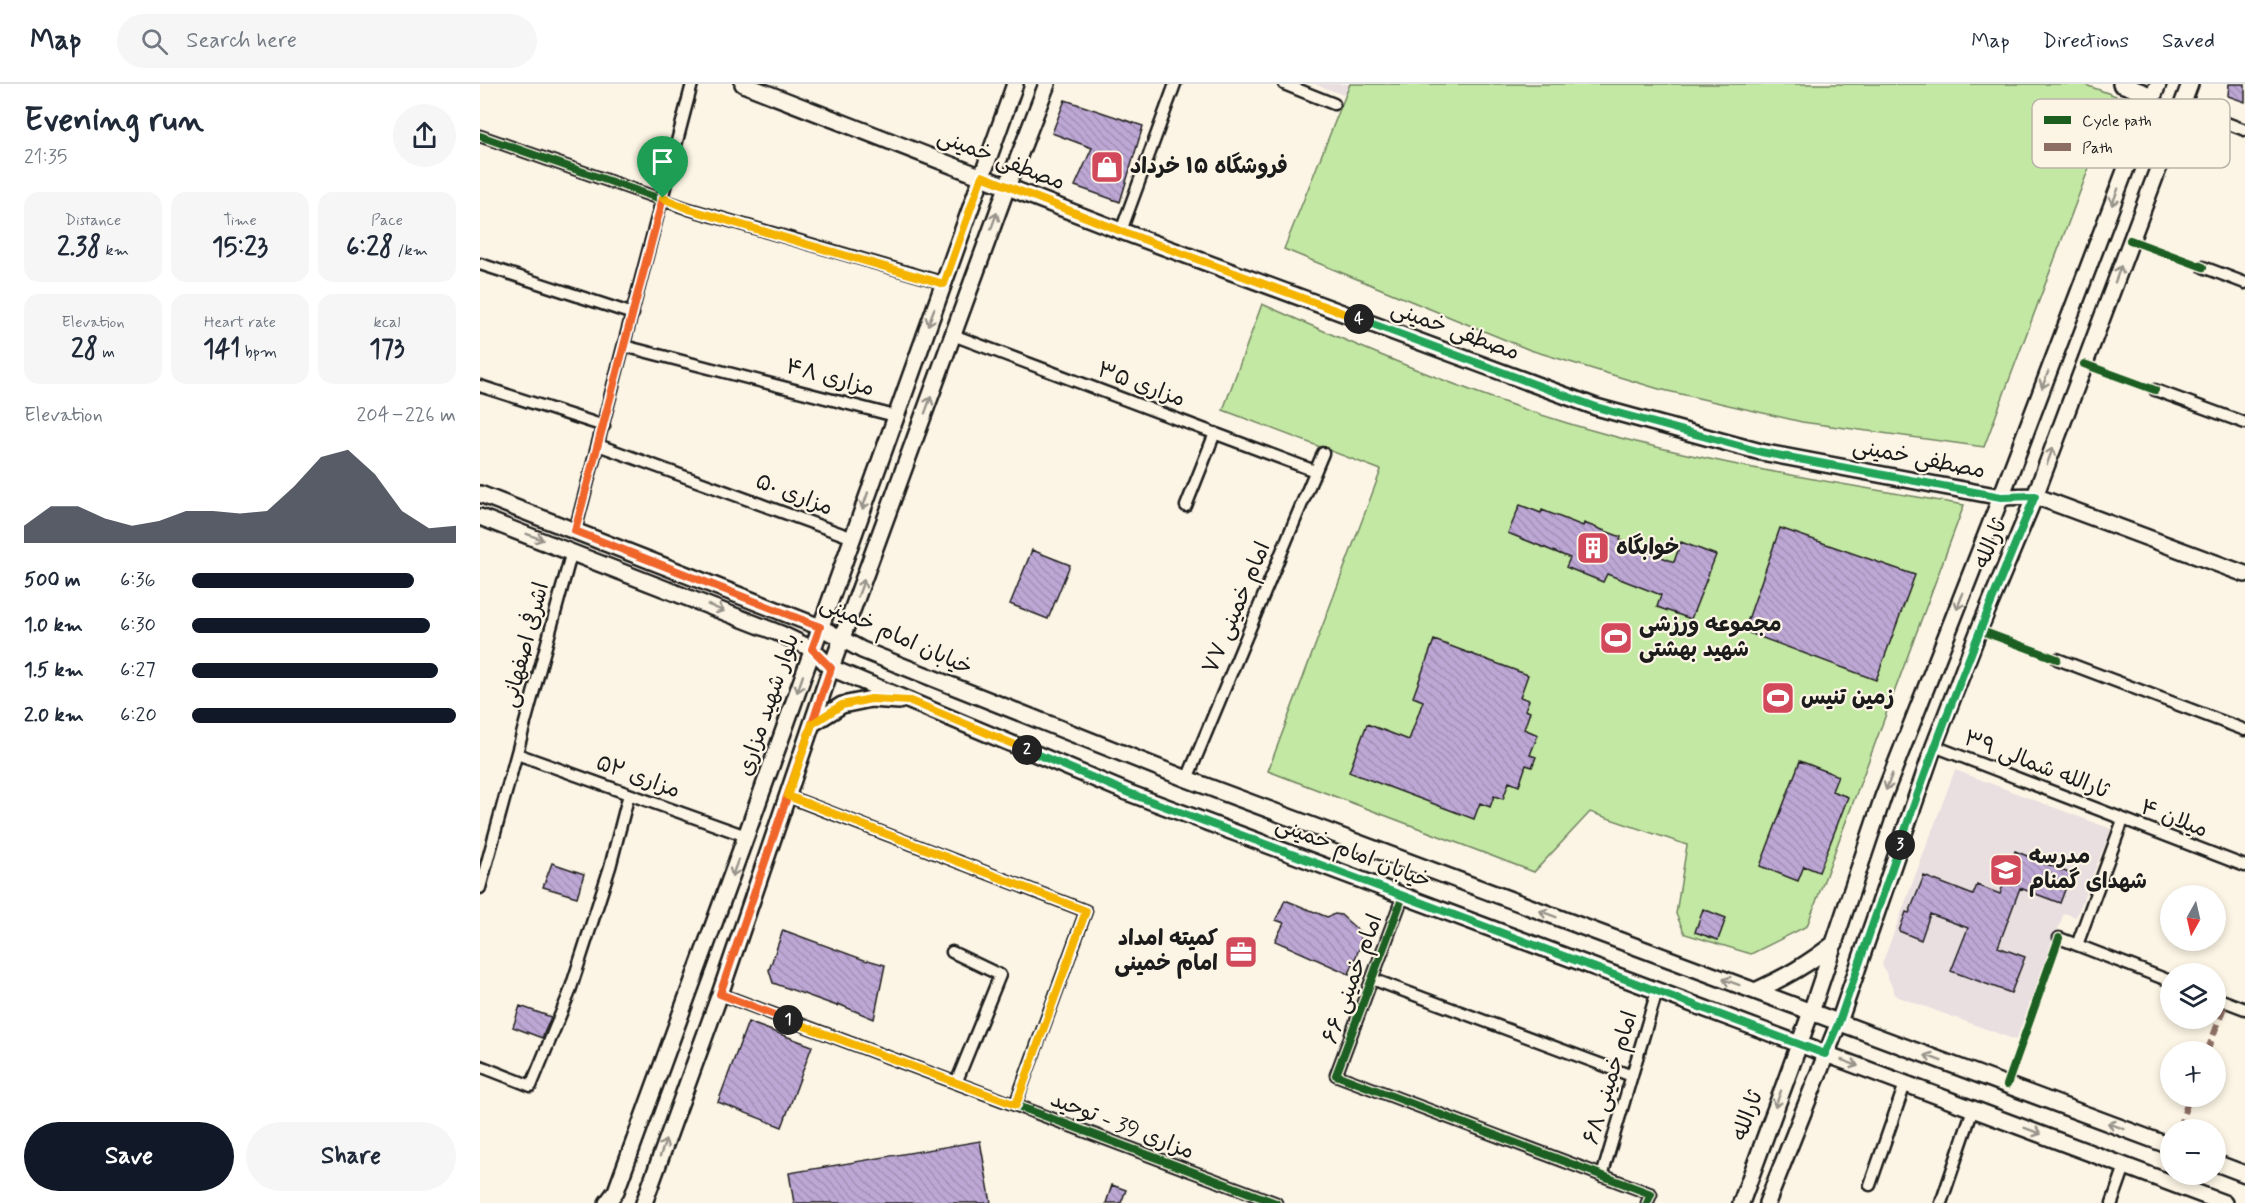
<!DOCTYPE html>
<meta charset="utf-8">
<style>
body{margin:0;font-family:Mynerve,"Playpen Sans Arabic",sans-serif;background:#f6f6f7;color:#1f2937;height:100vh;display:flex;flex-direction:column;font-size:22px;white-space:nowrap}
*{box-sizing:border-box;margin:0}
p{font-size:20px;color:#747a83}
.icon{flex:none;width:33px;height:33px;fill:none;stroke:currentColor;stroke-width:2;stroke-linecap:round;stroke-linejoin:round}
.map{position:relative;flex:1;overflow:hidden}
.details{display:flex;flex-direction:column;background:#fff;width:480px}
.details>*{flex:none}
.needle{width:39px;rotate:188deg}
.controls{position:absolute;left:1680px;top:801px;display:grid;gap:12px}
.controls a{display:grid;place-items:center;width:66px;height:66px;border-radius:50%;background:#fff;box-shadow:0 3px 9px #0003;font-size:30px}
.pin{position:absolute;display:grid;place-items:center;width:51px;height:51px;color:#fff;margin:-62px -26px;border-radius:50% 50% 50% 0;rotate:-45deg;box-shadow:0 0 6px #0007}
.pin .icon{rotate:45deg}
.km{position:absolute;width:30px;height:30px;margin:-15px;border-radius:50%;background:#222;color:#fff;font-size:16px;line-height:30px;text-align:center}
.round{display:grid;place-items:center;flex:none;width:63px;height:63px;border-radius:32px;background:#f6f6f7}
.overview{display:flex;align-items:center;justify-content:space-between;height:102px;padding:0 24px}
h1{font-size:33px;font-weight:800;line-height:45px}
.stats{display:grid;grid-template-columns:repeat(3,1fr);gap:9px;height:102px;padding:6px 24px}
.stats div{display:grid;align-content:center;border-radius:15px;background:#f6f6f7;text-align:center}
.stats b{font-size:26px;font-weight:800}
.stats small{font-size:16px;font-weight:400}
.stats p{font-size:16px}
.chart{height:168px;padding:12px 24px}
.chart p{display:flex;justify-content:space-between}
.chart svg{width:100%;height:108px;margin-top:6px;fill:#111827;opacity:.7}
.action{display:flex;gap:12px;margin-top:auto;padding:12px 24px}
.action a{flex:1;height:69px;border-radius:36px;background:#111827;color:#fff;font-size:24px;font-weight:800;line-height:69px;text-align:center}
.action a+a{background:#f6f6f7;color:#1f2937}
ul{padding:0 24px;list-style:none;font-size:20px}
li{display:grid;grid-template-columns:96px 72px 1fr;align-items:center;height:45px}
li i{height:15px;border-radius:8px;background:#111827}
header{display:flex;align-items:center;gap:36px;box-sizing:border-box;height:84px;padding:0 30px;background:#fff;border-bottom:2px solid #e0e1e3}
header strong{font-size:28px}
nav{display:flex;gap:33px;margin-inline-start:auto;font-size:21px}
.search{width:420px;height:54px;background:#f6f6f7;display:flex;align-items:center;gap:15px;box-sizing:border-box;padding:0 21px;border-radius:33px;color:#747a83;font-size:22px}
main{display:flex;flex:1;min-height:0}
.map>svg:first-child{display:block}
</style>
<header>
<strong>Map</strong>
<div class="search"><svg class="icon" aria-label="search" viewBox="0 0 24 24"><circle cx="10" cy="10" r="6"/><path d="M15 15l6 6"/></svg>Search here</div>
<nav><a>Map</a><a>Directions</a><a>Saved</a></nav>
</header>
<main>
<section class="details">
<div class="overview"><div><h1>Evening run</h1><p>21:35</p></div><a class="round"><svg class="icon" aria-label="share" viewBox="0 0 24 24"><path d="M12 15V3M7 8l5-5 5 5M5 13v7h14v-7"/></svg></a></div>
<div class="stats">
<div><p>Distance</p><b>2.38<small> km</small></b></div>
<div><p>Time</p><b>15:23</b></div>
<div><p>Pace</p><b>6:28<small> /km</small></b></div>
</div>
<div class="stats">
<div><p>Elevation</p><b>28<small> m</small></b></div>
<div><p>Heart rate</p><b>141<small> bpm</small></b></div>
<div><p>kcal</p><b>173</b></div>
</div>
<div class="chart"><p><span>Elevation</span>204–226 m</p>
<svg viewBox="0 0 160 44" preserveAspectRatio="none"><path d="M0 44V37L10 29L20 29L30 34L40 37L50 35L60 31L70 31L80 32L90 31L100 21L110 9L120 6L130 16L140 31L150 38L160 37V44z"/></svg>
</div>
<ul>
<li><b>500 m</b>6:36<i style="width:84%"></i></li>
<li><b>1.0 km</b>6:30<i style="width:90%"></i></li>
<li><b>1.5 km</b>6:27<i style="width:93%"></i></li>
<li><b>2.0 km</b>6:20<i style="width:100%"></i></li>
</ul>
<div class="action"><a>Save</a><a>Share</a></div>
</section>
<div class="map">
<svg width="1765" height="1119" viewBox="0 0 1765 1119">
<defs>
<pattern id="building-back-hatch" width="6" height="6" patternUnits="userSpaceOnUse" patternTransform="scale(1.5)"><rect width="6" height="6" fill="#bda7d5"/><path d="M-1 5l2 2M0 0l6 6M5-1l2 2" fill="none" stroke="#a28fb6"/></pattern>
</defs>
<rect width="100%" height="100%" fill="#fcf5e5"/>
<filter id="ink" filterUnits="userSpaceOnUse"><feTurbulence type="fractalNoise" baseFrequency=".0167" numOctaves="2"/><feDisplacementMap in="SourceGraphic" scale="12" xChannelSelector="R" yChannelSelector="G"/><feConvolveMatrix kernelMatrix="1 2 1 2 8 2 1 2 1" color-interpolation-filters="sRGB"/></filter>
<g filter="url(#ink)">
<path fill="#e9dee0" d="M835,0H870L866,12Z
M1475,686L1631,745L1596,833L1584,829L1536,956L1416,912L1402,880Z"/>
<path fill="#c3e8a3" stroke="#708260" stroke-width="1.5" d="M870,0H1603L1636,12L1504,363L1322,338L1179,305L1050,266L804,165Z
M782,220C881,264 983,307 1087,339C1216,378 1351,398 1484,421L1327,842L1271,870L1205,850L1196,830L1207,761L1110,728L1054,788L788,687L901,386L743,326Z"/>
<path fill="url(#building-back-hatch)" stroke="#1c1c1c" stroke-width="1.5" d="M1749,0H1765V18L1748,12Z
M585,16L663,42L640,118L595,102L612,64L572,49Z
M1040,421L1061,429L1062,426L1103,442L1104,439L1141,453L1140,456L1194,478L1201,458L1236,471L1211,535L1177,523L1181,511L1127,490L1123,498L1086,483L1090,474L1028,449Z
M1300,444L1435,491L1396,596L1264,547Z
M552,466L590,481L568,535L530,520Z
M954,556L1048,591L1040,613L1049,616L1045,626L1050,628L1044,645L1058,651L1050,671L1056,673L1052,683L1046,681L1039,702L1029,698L1023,715L1014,712L1010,723L1000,719L994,735L869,688L887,640L929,656L943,617L933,613Z
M1320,677L1358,692L1352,707L1368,713L1339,788L1324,782L1318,797L1280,782Z
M1535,767L1591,790L1580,819L1540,804L1518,863L1545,873L1531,909L1471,887L1488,844L1450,830L1441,856L1419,847L1426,828L1429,829L1444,792L1493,811L1497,801L1520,810Z
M72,779L104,790L97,813L63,803Z
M805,816L847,833L855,830L861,831L880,848L881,860L869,890L795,857L804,839L796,836Z
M1223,825L1246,834L1238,856L1215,848Z
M303,846L387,877L388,876L405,881L394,935L358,920L357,922L293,899L289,886Z
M40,922L71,933L62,954L33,943Z
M268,938L332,962L302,1043L238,1018Z
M500,1057L511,1119H314L309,1089Z
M632,1101L646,1106L641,1119H626Z"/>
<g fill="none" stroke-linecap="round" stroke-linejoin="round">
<g stroke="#1c1c1c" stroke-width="15">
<path id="street" d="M804,0L854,20
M1701,22L1765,46
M0,52L209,125L464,199
M641,147L695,0
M0,180L153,230
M1723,183L1765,199
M473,251L835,387
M144,262L415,332
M0,302L124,342
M1675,306L1765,339
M118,361L373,454
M706,422L735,349
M95,447L212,0
M1577,575L1765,646
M1454,662L1765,782
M37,670L266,752
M707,695L843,369
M307,712L606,827L535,1021
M0,804L92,467
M923,812L856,991L1171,1110L1167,1119
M1579,854L1690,897
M1597,861L1643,736
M472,868L520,891L476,999
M892,895L1152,992
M240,910L796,1119
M1736,914L1765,925
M0,982L51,1002L89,910L130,783L149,710
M1122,1092L1177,907
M1390,1101L1425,1000
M1461,1119L1493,1025
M1632,1119L1645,1082"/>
</g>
<g stroke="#1c1c1c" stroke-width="20">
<path id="secondary" d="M263,0L641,147L1116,323L1281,368L1521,413L1555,412L1765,490
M1641,0L1673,12
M0,410L340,543L382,566L707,695L1690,1062
M0,433L301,550L332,565L351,584L649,709L1744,1119
M332,640L362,621L391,615L419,617
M1275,907C1306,893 1328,880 1355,859
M1736,1079L1765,1090
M127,1119L136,1107L266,752L535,0
M164,1119L240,910L351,584L527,103L567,0
M1261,1119L1331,928L1403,713L1521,413L1678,0
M1287,1119L1359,938L1454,662L1499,546L1555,412L1710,0"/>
</g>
<use href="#street" stroke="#fcf5e5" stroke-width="10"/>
<use href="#secondary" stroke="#fcf5e5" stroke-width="15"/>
<path stroke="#8d6e63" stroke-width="6" stroke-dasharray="12 6" stroke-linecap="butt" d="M1727,968L1746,918
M1698,1046L1710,1012"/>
<g stroke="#fcf5e5" stroke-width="11">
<path id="cycleway" d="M0,52L209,125L464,199
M1650,156L1723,183
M1604,280L1675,306
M1499,546L1577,575
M307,712L606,827L535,1021
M923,812L856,991L1171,1110L1167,1119
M240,910L796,1119
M1527,1001L1579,854"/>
</g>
<use href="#cycleway" stroke="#1b5e20" stroke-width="8"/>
</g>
<defs><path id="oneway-shaft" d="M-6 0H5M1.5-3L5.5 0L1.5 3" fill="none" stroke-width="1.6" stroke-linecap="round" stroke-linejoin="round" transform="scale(1.5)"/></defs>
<g stroke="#97938b">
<use href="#oneway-shaft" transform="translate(1635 113) rotate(111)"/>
<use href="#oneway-shaft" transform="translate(514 137) rotate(-70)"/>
<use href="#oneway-shaft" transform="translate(1638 190) rotate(-70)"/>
<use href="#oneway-shaft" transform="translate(451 233) rotate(111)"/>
<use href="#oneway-shaft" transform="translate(1565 296) rotate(111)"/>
<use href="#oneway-shaft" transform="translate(448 321) rotate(-70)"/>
<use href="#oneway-shaft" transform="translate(1570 372) rotate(-70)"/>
<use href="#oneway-shaft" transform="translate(385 417) rotate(109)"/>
<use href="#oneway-shaft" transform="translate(55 453) rotate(21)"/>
<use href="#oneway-shaft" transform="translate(381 504) rotate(-70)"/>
<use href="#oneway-shaft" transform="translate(1480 517) rotate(111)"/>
<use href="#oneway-shaft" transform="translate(236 524) rotate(22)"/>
<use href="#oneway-shaft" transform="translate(320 600) rotate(109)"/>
<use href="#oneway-shaft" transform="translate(1409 698) rotate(111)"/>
<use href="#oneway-shaft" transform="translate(255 784) rotate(110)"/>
<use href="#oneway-shaft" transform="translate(1068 830) rotate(-159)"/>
<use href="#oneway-shaft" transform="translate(1251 898) rotate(-160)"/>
<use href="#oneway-shaft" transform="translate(1453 974) rotate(-160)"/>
<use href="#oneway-shaft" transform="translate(1370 979) rotate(20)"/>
<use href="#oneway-shaft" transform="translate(1298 1015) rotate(110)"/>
<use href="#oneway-shaft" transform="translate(1636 1042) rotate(-160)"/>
<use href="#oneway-shaft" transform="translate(1553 1047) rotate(21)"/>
<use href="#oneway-shaft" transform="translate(183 1064) rotate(-70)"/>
</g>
</g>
<g fill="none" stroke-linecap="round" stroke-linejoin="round" filter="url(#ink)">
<g stroke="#fff" stroke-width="12">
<path id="split-1" d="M183,114L95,447L340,543L332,565L351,584L240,910L308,936"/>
</g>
<g stroke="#fff" stroke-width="12">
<path id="split-2" d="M308,936L536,1021L606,827L308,712L332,640L362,621L391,615L431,617L547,666"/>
</g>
<g stroke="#fff" stroke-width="12">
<path id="split-3" d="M547,666L649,709L1345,970L1359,938L1420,761"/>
</g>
<g stroke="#fff" stroke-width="12">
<path id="split-4" d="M879,235L1116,323L1281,368L1521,413L1555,412C1507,527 1460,643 1420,761"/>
</g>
<g stroke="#fff" stroke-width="12">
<path id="split-5" d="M183,114L209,125L319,158L464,200L502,92L641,147L879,235"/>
</g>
<use href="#split-1" stroke="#f0652b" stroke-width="8"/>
<use href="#split-2" stroke="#f5b400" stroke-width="8"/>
<use href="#split-3" stroke="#22a559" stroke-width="8"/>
<use href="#split-4" stroke="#22a559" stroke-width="8"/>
<use href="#split-5" stroke="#f5b400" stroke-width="8"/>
</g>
<defs>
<g id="shop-square" transform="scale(1.725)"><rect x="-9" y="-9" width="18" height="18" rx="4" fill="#d1495b" stroke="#fcf5e5"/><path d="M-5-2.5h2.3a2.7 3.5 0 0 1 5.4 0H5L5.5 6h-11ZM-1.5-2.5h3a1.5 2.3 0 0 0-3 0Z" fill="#fff"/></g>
<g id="building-square" transform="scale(1.725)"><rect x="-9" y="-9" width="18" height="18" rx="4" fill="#d1495b" stroke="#fcf5e5"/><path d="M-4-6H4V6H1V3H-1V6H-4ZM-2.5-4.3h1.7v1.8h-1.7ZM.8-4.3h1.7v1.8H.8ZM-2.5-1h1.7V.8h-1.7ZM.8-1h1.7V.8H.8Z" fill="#fff"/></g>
<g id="stadium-square" transform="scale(1.725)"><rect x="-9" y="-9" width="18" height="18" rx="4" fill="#d1495b" stroke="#fcf5e5"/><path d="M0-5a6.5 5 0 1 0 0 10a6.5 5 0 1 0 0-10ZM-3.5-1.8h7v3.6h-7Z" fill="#fff"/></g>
<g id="school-square" transform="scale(1.725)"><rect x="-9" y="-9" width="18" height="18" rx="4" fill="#d1495b" stroke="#fcf5e5"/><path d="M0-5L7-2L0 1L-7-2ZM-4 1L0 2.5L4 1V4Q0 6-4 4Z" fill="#fff"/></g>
<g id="office-square" transform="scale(1.725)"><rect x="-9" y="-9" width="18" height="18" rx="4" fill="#d1495b" stroke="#fcf5e5"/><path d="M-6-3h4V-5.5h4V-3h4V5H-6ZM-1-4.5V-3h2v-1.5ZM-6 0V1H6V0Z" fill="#fff"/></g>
</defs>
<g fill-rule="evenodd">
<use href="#shop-square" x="627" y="83"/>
<use href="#building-square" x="1113" y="464"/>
<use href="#stadium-square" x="1136" y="554"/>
<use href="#stadium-square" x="1298" y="614"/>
<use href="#school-square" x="1526" y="786"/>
<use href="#office-square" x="761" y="868"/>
</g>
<g text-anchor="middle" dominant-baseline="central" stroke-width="4.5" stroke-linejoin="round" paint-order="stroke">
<g font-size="22" fill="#1c1c1c" stroke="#fcf5e5">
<text transform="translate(521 76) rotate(21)">مصطفی خمینی</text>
<text transform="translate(975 247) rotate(20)">مصطفی خمینی</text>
<text transform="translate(350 294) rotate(15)">مزاری ۴۸</text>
<text transform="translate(661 301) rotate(20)">مزاری ۳۵</text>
<text transform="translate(1439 375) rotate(11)">مصطفی خمینی</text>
<text transform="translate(314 411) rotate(21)">مزاری ۵۰</text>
<text transform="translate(1511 460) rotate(-67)">ثارالله</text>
<text transform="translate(757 524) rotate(-67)">امام خمینی ۷۷</text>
<text transform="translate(416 552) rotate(24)">خیابان امام خمینی</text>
<text transform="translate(46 561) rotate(-75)">اشرفی اصفهانی</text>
<text transform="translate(289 621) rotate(-71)">بلوار شهید مزاری</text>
<text transform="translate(1556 681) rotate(21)">ثارالله شمالی ۳۹</text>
<text transform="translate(158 693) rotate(20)">مزاری ۵۲</text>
<text transform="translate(1694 735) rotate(21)">میلان ۴</text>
<text transform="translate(873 769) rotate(21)">خیابان امام خمینی</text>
<text transform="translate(873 895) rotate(-70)">امام خمینی ۶۶</text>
<text transform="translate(1131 994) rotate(-73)">امام خمینی ۶۸</text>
<text transform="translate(1268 1032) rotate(-70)">ثارالله</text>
<text transform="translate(642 1042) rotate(21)">مزاری 39 - توحید</text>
</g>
<g font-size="22" font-weight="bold" fill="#1c1c1c" stroke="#fcf5e5" text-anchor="start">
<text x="650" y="83">فروشگاه ۱۵ خرداد</text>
<text x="1136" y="464">خوابگاه</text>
<text x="1159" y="541">مجموعه ورزشی<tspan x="1159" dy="25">شهید بهشتی</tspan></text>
<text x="1321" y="614">زمین تنیس</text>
<text x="1549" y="773">مدرسه<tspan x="1549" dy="25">شهدای گمنام</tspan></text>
<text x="738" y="855" text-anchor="end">کمیته امداد<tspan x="738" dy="25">امام خمینی</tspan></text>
</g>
</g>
<rect x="1552" y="15" width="198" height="69" rx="9" fill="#fcf5e5" stroke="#b9b4a9" stroke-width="1.5"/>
<rect x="1564" y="32" width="27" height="8" fill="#1b5e20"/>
<rect x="1564" y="59" width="27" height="8" fill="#8d6e63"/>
<g font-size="16" fill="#1c1c1c">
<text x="1602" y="42">Cycle path</text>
<text x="1602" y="69">Path</text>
</g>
</svg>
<div class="controls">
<a><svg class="needle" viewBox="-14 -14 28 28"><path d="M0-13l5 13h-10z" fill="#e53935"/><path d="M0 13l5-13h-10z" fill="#747a83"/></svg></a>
<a><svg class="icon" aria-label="layers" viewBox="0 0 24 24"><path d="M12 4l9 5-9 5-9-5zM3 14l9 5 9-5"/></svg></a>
<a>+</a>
<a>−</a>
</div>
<div class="pin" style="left:183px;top:114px;background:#1e9e55"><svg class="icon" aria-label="arrive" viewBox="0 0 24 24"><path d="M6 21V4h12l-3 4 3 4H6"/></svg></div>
<b class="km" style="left:308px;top:936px">1</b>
<b class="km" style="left:547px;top:666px">2</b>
<b class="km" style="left:1420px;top:761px">3</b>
<b class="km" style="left:879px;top:235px">4</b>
</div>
</main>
